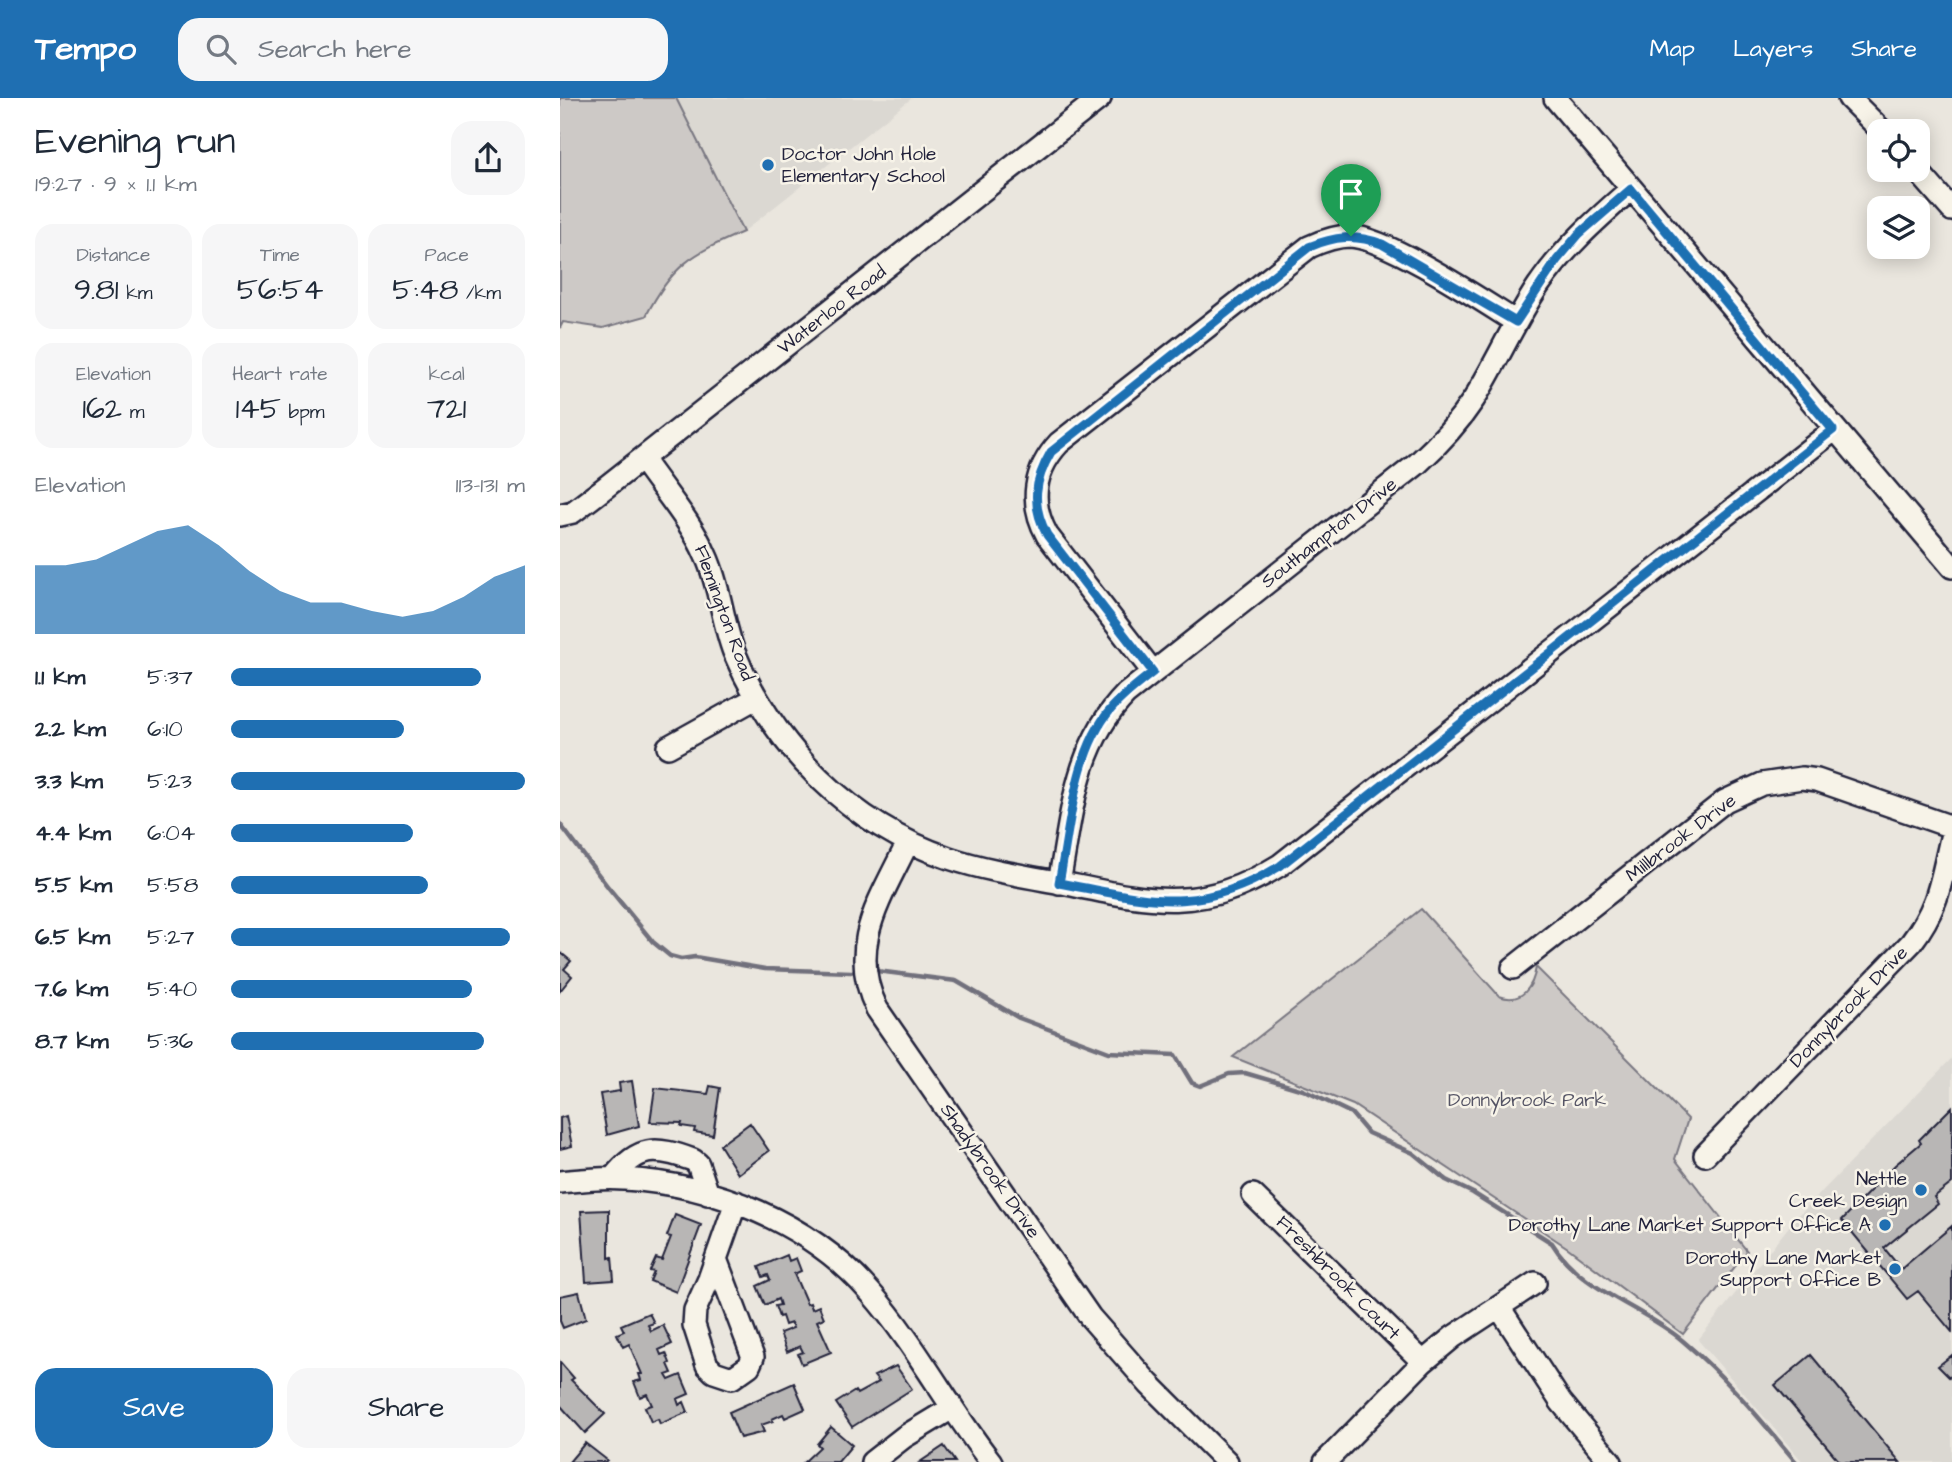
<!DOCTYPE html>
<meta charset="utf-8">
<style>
body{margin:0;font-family:"Architects Daughter",sans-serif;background:#f6f6f7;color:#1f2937;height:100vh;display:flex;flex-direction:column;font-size:26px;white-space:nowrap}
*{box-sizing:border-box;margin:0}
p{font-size:23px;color:#747a83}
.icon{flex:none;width:38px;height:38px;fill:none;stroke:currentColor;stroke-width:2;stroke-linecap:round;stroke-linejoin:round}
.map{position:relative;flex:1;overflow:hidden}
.panel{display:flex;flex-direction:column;background:#fff;width:560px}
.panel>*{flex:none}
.fabs{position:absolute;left:1307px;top:21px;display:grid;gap:14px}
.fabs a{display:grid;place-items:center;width:63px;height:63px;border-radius:14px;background:#fff;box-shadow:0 4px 18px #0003;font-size:35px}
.pin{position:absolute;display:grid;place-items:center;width:60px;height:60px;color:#fff;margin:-72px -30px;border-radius:50% 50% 50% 0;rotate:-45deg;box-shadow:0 0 7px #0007}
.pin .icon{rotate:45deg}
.round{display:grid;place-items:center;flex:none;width:74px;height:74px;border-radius:21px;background:#f6f6f7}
.overview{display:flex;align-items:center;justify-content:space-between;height:119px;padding:0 35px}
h1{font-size:38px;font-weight:600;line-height:52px}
.figures{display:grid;grid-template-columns:repeat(3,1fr);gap:10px;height:119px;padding:7px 35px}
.figures div{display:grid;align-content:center;border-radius:18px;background:#f6f6f7;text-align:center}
.figures b{font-size:30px;font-weight:600}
.figures small{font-size:19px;font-weight:400}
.figures p{font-size:19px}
.chart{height:196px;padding:14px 35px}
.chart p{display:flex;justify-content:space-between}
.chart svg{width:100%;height:126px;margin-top:7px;fill:#1f6fb2;opacity:.7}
.action{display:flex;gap:14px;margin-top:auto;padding:14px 35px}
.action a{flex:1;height:80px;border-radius:21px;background:#1f6fb2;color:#fff;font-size:28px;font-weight:600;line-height:80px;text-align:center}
.action a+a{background:#f6f6f7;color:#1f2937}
ul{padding:0 35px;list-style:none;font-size:23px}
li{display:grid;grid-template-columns:112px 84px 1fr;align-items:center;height:52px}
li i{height:18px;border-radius:9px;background:#1f6fb2}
header{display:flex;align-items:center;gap:42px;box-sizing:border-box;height:98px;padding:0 35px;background:#1f6fb2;color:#fff}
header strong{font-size:33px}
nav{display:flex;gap:38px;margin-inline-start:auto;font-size:24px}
.search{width:490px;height:63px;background:#f6f6f7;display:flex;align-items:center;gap:18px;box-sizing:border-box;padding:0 24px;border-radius:21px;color:#747a83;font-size:26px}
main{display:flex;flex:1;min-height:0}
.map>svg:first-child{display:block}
</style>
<header>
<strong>Tempo</strong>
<div class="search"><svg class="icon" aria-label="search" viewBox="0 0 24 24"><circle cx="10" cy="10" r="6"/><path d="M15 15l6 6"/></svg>Search here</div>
<nav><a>Map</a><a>Layers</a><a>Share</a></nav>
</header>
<main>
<section class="panel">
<div class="overview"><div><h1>Evening run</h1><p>19:27 · 9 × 1.1 km</p></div><a class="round"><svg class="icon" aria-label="share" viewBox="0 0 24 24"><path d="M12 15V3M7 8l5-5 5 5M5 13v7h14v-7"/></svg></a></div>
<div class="figures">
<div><p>Distance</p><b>9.81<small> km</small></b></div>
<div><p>Time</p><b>56:54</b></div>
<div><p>Pace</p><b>5:48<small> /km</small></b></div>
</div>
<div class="figures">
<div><p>Elevation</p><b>162<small> m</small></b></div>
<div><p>Heart rate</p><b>145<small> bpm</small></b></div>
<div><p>kcal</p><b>721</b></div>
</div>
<div class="chart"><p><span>Elevation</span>113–131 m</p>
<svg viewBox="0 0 160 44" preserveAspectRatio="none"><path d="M0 44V20L10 20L20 18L30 13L40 8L50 6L60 13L70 22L80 29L90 33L100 33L110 36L120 38L130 36L140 31L150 24L160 20V44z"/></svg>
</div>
<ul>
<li><b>1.1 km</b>5:37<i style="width:85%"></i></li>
<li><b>2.2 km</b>6:10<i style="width:59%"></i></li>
<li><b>3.3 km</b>5:23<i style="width:100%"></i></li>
<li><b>4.4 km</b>6:04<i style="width:62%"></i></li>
<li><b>5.5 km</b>5:58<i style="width:67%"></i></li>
<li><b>6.5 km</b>5:27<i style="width:95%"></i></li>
<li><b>7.6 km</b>5:40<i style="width:82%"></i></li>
<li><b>8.7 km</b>5:36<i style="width:86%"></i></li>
</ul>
<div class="action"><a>Save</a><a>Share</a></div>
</section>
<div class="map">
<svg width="1392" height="1364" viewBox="0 0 1392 1364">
<rect width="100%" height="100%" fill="#eae6de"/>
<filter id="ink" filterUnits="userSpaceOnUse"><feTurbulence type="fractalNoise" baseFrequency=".0143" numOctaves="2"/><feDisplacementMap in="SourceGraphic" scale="14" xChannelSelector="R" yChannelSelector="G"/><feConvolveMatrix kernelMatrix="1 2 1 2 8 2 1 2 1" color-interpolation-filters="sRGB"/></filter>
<g filter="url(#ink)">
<path fill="#dbd8d2" d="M116,0H352L183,134Z
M1392,960V1364H1243L1138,1242L1235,1121Z"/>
<path fill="#cdc9c6" stroke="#787680" stroke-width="2" d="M0,0H116L183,134C132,156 112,167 86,218L43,230L3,224L0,230Z
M861,811L939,898C961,906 973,890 976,869L1128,1021L1115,1061L1187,1153L1123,1236L1008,1150L793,1007L673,959Z"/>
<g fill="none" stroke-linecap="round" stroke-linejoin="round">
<path stroke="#716f7b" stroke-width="4.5" d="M0,726L48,789L93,844L110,858L121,861L135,859L205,871L291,874
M317,873L396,883L459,920L549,954L615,957L632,985L640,988L669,976L685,975L743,992L791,1015L808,1035L853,1055L886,1082L913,1095L992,1145C1021,1193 1082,1208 1123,1243C1166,1279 1201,1322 1236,1364"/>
</g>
<path fill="#b8b6b5" stroke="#22223b" stroke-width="2" d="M0,854L11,863L4,871L12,878L0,893Z
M72,983L79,1028L47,1037L40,996L60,993L59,985Z
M150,988L160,990L153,1037L134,1034L135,1030L121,1028L122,1025L90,1024L95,990L148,996Z
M1392,1009V1085L1374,1099L1378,1106L1324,1150L1341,1171L1392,1128V1234L1358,1193L1347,1201L1282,1122L1335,1067L1361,1045L1359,1042Z
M6,1018L12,1048L0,1051V1020Z
M190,1025L209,1053L178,1076L160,1047Z
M49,1112V1160L52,1159L54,1182L26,1184L21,1113Z
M115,1117L141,1127L116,1194L90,1183L94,1174L90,1173L96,1160L102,1162L111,1139L107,1138Z
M227,1157L229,1163L236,1160L241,1173L234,1176L247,1206L250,1205L252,1211L259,1208L264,1220L257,1223L271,1254L242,1266L238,1256L243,1254L240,1248L227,1254L220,1235L233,1230L231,1225L225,1227L222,1218L219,1219L215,1208L220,1207L218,1201L205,1207L197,1188L210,1182L208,1177L203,1179L199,1169Z
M19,1194L26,1221L3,1230L0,1223V1198Z
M89,1215L94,1225L88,1227L91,1233L103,1227L112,1246L99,1252L101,1257L106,1255L110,1265L108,1266L112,1275L106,1277L109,1282L121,1277L129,1296L117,1301L119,1307L124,1304L128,1314L100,1326L98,1321L91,1324L85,1309L92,1307L87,1296L80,1299L74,1284L81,1282L79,1276H82L69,1246L63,1249L57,1236L64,1233L61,1227Z
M1251,1257L1340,1364H1280L1215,1287Z
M1392,1257V1276L1389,1279L1378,1268Z
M0,1264L14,1280L11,1282L45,1316L25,1335L0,1307Z
M336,1268L352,1291L292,1329L276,1305L295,1293L297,1296L319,1284L314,1278Z
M234,1285L245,1311L225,1320L223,1316L212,1321L213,1323L201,1327L204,1334L180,1340L169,1314Z
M271,1329L292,1347L278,1364H244L260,1349L257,1346Z
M25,1345L47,1362L45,1364H9Z
M384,1348L395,1364H360Z"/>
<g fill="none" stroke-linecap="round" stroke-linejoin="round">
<g stroke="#22223b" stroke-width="26">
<path id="minor" d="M995,0L1392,469
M1289,0L1322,33
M1357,72L1392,112
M82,361C103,392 131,423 146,458C160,488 162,523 174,554C214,649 290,727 389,760C425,772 464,778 502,785C590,803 639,817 720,767L1274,332
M0,417L13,414L42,392L540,0
M593,574L487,437C469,404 474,372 499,345L749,149C762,143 775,138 790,138C828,140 921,202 956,224
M108,649L196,600
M348,744C321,801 286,848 317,911L530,1219L589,1286L667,1364
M499,785C512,716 515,648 566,596L857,366C879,346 898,325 914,301C937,264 954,224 978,188C1004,150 1037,121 1071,91
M953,870L1165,703L1202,686L1242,680L1257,682L1392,729
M1145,1057L1351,845C1380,807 1381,781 1392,736
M53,1080C78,1048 95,1048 133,1062L138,1066L148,1096
M0,1084C21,1082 43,1079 64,1081C154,1086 250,1125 310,1194C356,1246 388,1309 431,1364
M693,1097L863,1264
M156,1161L193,1259L189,1268L172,1280L154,1274L147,1267L134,1227L135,1212L149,1181L176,1104
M939,1209L1001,1304L1051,1364
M312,1364L344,1339L392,1310
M765,1364L863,1264L893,1239L975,1185"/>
</g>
<use href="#minor" stroke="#f7f3e8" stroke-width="21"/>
</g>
</g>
<g fill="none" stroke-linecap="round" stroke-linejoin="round" filter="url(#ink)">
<g stroke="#fff" stroke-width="14">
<path id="route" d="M1071,91L1273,332L720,768C636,819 590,802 499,785C510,730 514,652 552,610C564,596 579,585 593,574L487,437C471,407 474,383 491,354L749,149C775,138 795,136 822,146L956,224L997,162L1019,136Z"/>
</g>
<use href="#route" stroke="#1f6fb2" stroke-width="9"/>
</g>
<g fill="#1f6fb2" stroke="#f7f3e8" stroke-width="2.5">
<circle cx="208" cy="67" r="7"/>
<circle cx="1361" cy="1092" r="7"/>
<circle cx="1325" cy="1127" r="7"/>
<circle cx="1335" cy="1171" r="7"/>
</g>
<g text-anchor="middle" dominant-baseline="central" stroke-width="5" stroke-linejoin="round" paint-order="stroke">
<g font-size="19" fill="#22223b" stroke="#f7f3e8" text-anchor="end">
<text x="222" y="56" text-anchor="start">Doctor John Hole<tspan x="222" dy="22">Elementary School</tspan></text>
<text x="1347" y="1081">Nettle<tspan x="1347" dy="22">Creek Design</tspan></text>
<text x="1311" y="1127">Dorothy Lane Market Support Office A</text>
<text x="1321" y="1160">Dorothy Lane Market<tspan x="1321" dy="22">Support Office B</tspan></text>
</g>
<g font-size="19" fill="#22223b" stroke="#f7f3e8">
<text transform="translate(272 212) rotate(-38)">Waterloo Road</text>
<text transform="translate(769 435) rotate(-38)">Southampton Drive</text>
<text transform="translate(164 515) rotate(70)">Flemington Road</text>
<text transform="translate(1121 740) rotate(-37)">Millbrook Drive</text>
<text transform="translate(1289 909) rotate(-46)">Donnybrook Drive</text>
<text transform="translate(430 1073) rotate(55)">Shadybrook Drive</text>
<text transform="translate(778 1180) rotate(45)">Freshbrook Court</text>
</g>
<g font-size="19" fill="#555465" stroke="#f7f3e8">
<text x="967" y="1002">Donnybrook Park</text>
</g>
</g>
</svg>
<div class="fabs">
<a><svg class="icon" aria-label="locate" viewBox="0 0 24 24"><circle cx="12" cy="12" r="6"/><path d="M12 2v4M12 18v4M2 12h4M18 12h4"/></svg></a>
<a><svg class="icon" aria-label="layers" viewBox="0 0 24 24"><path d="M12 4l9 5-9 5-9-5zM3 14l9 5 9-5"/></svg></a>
</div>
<div class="pin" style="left:791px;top:138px;background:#1e9e55"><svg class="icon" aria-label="arrive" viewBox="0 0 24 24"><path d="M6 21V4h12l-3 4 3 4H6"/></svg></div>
</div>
</main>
